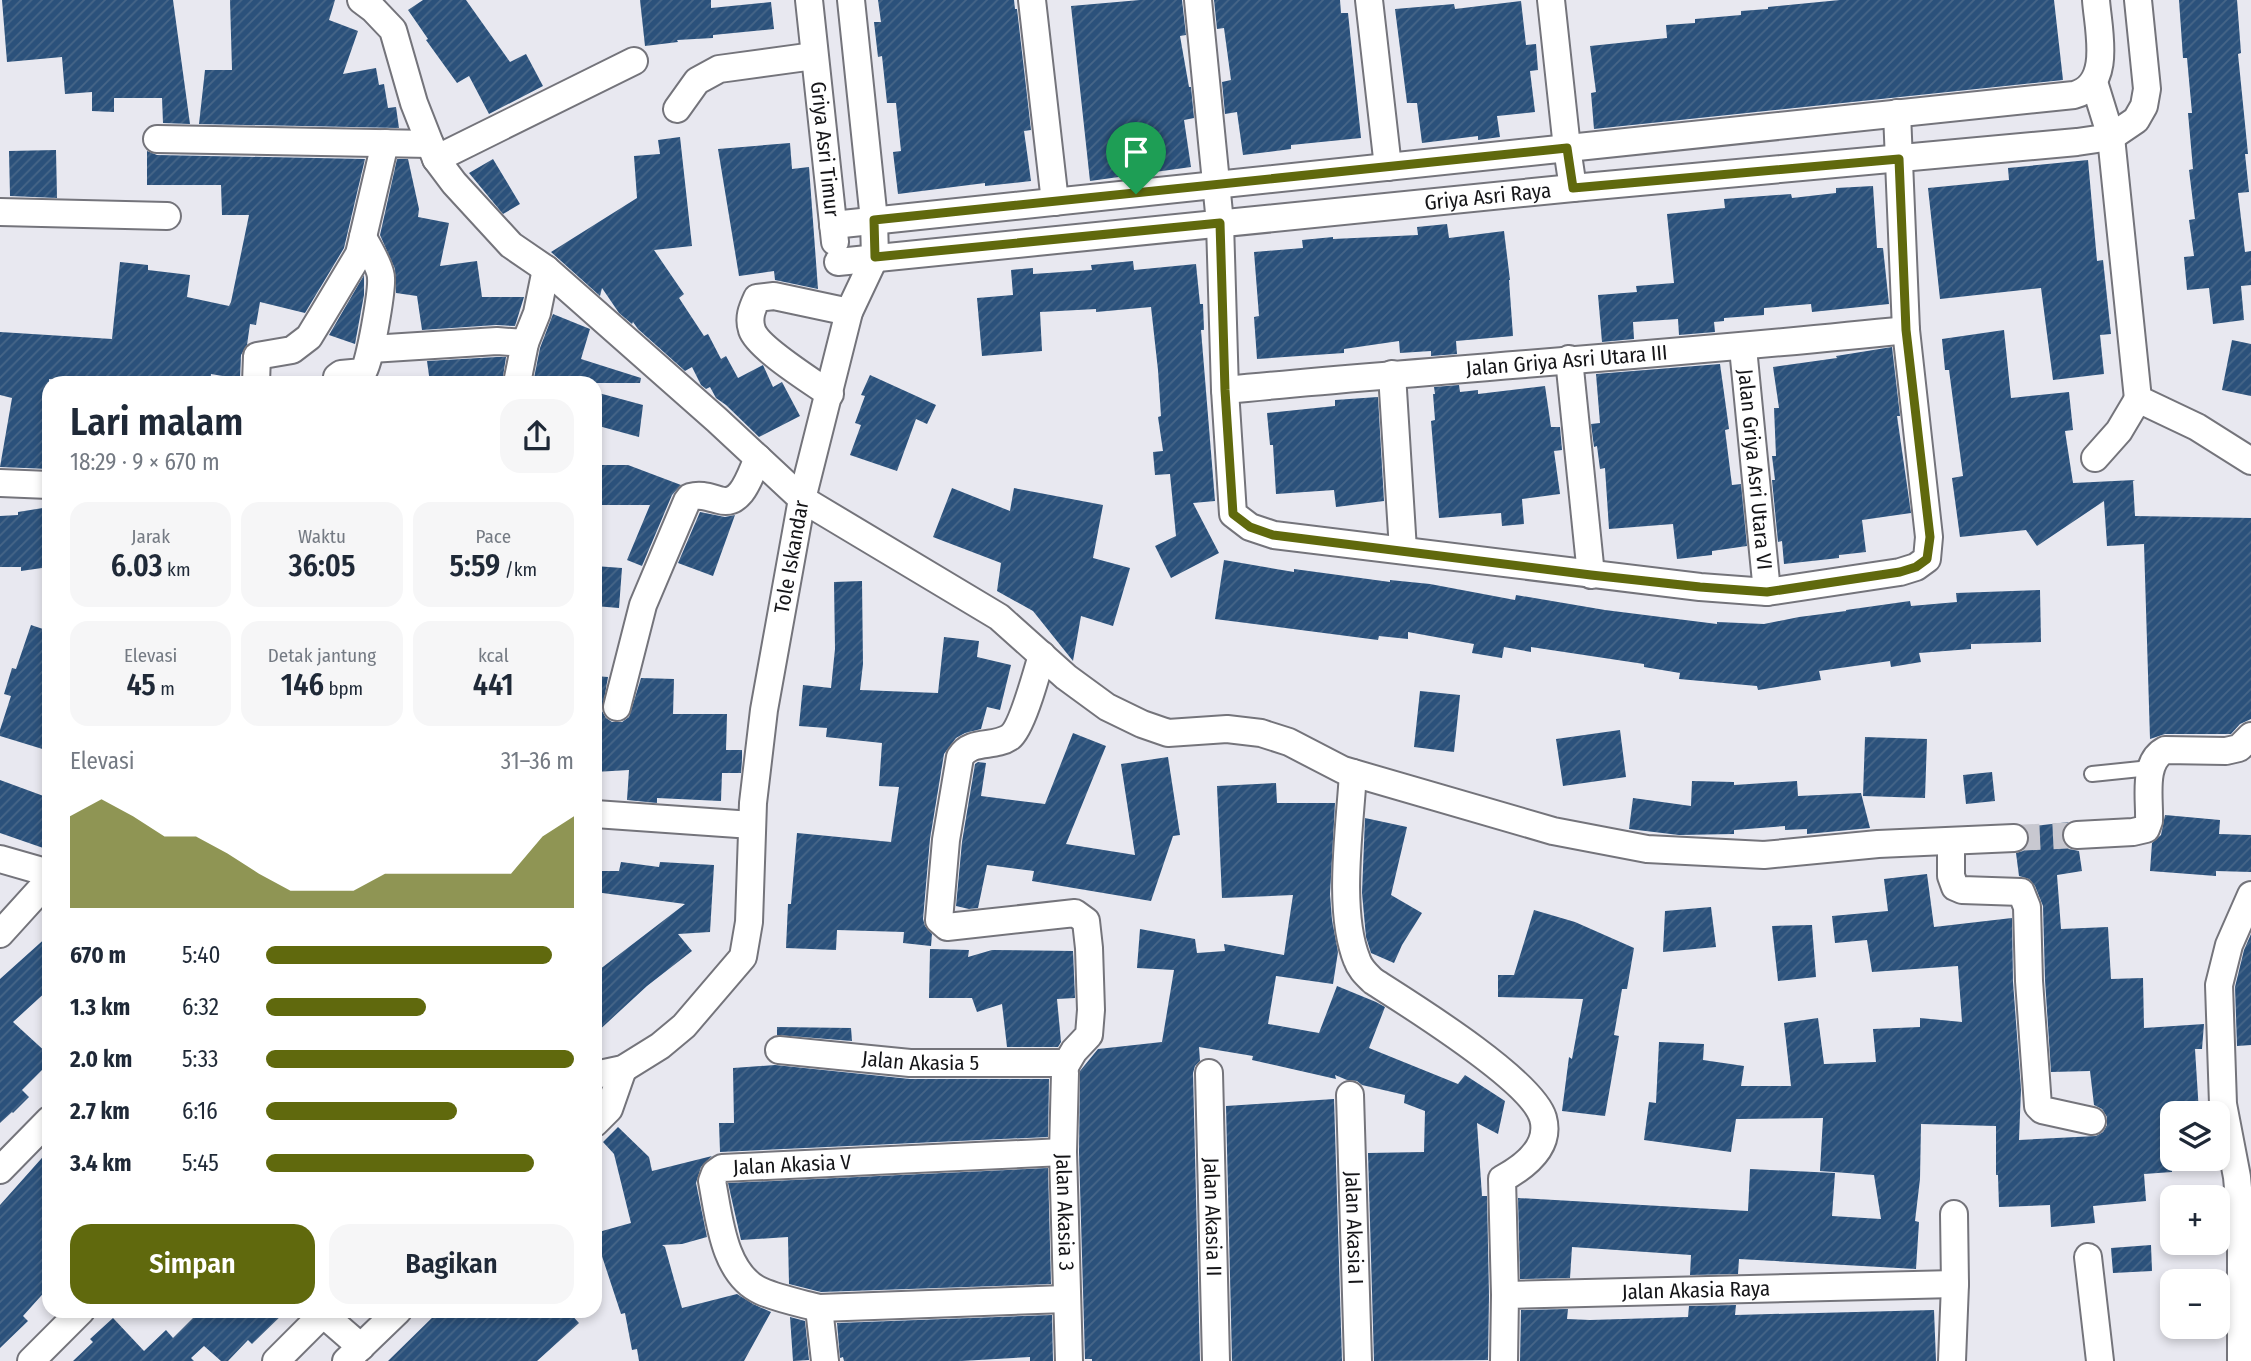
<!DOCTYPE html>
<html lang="id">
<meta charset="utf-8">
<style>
body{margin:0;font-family:"Fira Sans Condensed",sans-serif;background:#f6f6f7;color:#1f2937;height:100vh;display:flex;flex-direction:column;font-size:26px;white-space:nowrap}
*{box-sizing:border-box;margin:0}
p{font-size:23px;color:#747a83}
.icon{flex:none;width:38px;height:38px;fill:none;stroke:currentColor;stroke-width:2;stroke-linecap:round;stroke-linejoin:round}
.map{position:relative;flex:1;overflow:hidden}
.panel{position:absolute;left:42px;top:376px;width:560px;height:942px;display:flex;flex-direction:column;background:#fff;border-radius:21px;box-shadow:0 4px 10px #0003}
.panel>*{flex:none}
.tools{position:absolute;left:2160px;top:1101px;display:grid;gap:14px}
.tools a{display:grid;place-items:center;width:70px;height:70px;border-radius:14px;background:#fff;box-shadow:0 4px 10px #0003;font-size:35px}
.pin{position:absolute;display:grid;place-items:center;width:60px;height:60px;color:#fff;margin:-72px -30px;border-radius:50% 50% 50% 0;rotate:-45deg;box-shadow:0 0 7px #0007}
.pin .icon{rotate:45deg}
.round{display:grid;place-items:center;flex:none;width:74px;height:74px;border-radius:21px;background:#f6f6f7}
.headline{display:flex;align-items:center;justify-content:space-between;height:119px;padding:0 28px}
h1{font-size:38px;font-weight:600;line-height:52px}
.stats{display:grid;grid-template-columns:repeat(3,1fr);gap:10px;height:119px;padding:7px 28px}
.stats div{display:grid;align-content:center;border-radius:18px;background:#f6f6f7;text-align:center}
.stats b{font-size:30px;font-weight:600}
.stats small{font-size:19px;font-weight:400}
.stats p{font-size:19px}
.chart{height:196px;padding:14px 28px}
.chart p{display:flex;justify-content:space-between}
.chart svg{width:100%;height:126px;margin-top:7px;fill:#60690d;opacity:.7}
.cta{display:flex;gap:14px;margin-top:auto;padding:14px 28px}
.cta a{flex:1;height:80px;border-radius:21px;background:#60690d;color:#fff;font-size:28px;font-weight:600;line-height:80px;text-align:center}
.cta a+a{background:#f6f6f7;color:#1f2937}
ul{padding:0 28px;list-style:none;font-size:23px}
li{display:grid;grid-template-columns:112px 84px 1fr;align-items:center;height:52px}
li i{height:18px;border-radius:9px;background:#60690d}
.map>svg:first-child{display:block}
</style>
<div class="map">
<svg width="2251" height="1361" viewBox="0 0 2251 1361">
<defs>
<pattern id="building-hatch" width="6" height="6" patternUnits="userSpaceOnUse" patternTransform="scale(1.75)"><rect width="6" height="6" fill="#2b517b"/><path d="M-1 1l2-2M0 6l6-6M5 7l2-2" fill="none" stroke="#476688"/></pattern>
</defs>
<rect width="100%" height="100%" fill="#e8e8f0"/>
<path fill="url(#building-hatch)" d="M2,0H173L190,124L163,123L162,98H114V112L92,111V92L65,94L62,57L7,62Z
M230,0H335L329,20L358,31L343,74L376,68L379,85L384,84L388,108L396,107L399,128L199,124L205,70H232Z
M423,0H466L510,62L526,54L543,86L489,114L469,76L457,83L426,40L428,39L408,10Z
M640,0H711V8L771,2L774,29L713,35V38L677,40L678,42L645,46Z
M878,0H1014L1015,9H1017L1031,130L1024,131L1031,181L985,186V183L898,194L893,152L901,151L896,103H887L882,56L878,57L874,22H881Z
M1140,0H1182L1186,35L1180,36L1189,87H1191L1194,118L1184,120L1191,167L1090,181L1071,6Z
M1214,0H1340L1341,13H1348L1361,138L1291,145V149L1243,155L1237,112L1225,114L1222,82L1231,80L1224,28L1217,29Z
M1840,0H2054L2063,80L1594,129L1591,93L1596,92L1590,46L1667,38L1666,25L1695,23V19L1741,15V11L1768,9V7Z
M2179,0H2237L2241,53L2238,54L2248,154H2245L2249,192L2238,193L2245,252L2251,251V285L2241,286L2244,320L2213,324L2209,288L2187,290L2184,257L2194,256L2189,220L2195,219L2189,170L2193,169L2188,113H2192L2187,58H2183Z
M1521,1L1526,45L1536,44L1538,70L1530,71L1535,112L1497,116L1500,137L1478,140V136L1422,143L1417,103H1407L1395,9L1454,4L1455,9Z
M680,137L692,246L654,250L684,294L679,298L704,336L708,334L721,359L726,356L738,378L763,365L773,387L782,382L800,416L759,437L726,405L716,398L710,387L706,389L701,385L692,367L685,371L638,329L633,322L632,324L619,313L602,288L600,296L551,252L637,198L634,156L660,154L658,140Z
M790,143L792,169L809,167L818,289L775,280L774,271L739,276L718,149Z
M56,150L57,198L10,196L9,151Z
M147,151L157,155L365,159L344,248L305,313L260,302L256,325L250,324L247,345L241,355L240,379L211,374L210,383H104L49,379V469L0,467L12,398L0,395V332L112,339L120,262L148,265V270L190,275L187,297L229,306L231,302L249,215H222L221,185H147Z
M397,159H408L419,209L418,217L449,223L440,266L477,261L482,297H524L515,326L496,325L422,330L417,296L396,293L395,269L380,235Z
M493,159L520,204L503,214L469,173Z
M2088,160L2097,261L2103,260L2111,334L2100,335L2104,374L2053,380L2041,288L1940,299L1928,188L2009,180L2008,168Z
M1873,186L1877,248H1883L1889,304L1812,312L1811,304L1764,308V315L1724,318V321L1714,322L1715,332L1679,335L1678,319L1633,322L1634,339L1602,342L1598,295L1637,292L1636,286L1674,283L1667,214L1725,208L1724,199L1791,194L1792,198L1836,193V188Z
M1447,224L1449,238L1504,231L1510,280H1509L1513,336L1456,341L1457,354L1431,356V351L1400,353L1399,341L1344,349V353L1257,359L1254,317L1259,316L1254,252L1303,248L1302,240L1333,237V239L1418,235L1417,227Z
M1133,261L1134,270L1196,264L1200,304H1203L1204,330H1201L1215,501L1193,503L1219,553L1171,578L1155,546L1176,536L1170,474L1155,475L1153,452L1163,451L1158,417L1161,416L1158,370L1151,307L1096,312V309L1040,312L1042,351L982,356L977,298L1013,295L1011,270L1033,268V274L1092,270L1091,265Z
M364,275V295L355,344L329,335Z
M553,314L590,329L581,359L641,378L640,383H533L540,348Z
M2004,330L2011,398L2069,392L2073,430L2065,431L2073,483L2135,480L2133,481L2135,516L2251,518V719L2240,724L2231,734H2165L2150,739L2144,544L2107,546L2104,501L2037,546L2026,530L1960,537L1952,478L1963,476L1949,370H1945L1942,339Z
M2232,340L2251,344V396L2222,390Z
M1892,347L1900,416H1897L1911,513L1862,520L1866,552L1839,555V558L1784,564L1782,541L1778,542L1772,480H1775L1772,456H1776L1774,408H1779L1773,367L1837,358L1836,356Z
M497,357H506L502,383H430L427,361Z
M1720,364L1729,429L1725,430L1732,485L1741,484L1747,546L1712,551V555L1677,559L1673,524L1609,529L1605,468L1600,469L1597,446L1594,447L1591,424L1600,423L1596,374Z
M870,375L936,405L927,424L916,419L897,471L850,455L861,425L855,423L865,396L861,395Z
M1459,385L1460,392L1478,390V394L1545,386L1551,427H1560L1562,450L1554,451L1560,494L1522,499L1524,524L1502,526L1501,513L1439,518L1431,421L1435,420L1433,394H1435L1434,387Z
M595,392L643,405L639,437L595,425Z
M1378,397L1384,501L1336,507L1334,490L1276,494L1273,445H1270L1267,413L1335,406V400Z
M601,465H628L681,485L672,495L642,566L627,560L650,505H600Z
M952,488L1010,511L1014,488L1103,505L1093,558L1130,568L1113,626L1081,616L1073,661L1033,611L997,591L1001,563L933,537Z
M49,507V567L21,571V567H0V516L18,515V512Z
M700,512L725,517L735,515L713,576L678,563Z
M1224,560L1294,572V569L1390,582V580L1430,584L1515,600L1516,595L1605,610L1717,624V622L1764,624L1799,617L1846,611V610L1910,601L1911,606L1957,602L1956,593L2040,590L2041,642L1971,644V649L1919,653L1921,662L1891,667L1890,661L1819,671L1821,680L1758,690L1757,686L1679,679L1680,673L1644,667V664L1531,647V652L1504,647L1502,658L1472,653L1474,644L1408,632V639L1379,636L1378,640L1215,619Z
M595,566L622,568L619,608L595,606Z
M862,581L863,664L860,690L938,693L944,637L979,641L977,657L1011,665L1000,710L987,707L981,729L965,733L956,738L944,754L930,839L923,919L925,926L932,934L931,946L903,943L904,932L837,930L836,950L786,948L788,904H791L797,833L891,842L899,787L879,786L882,743L826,737L827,728L799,726L803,685L831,688L835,649L834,582Z
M31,625L49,631V751L0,736V730L11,696L4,694L12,668L16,669Z
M595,676L608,677L602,711L606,718L612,722H622L629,717L641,678L674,679L673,714H727L726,750H742V760L741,773H722L721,801L657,798V803L627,800L629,770L595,772Z
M1420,691L1460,695L1454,752L1414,747Z
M1620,730L1626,777L1563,786L1556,739Z
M1073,733L1106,746L1066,844L1135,855L1121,764L1168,757L1180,835L1173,836L1151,901L1032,881L1034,871L987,865L978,908L969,909L956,906L962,842L975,764L978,762L986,763L981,796L1045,804Z
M1865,737L1927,739L1925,798L1863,796Z
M1992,772L1995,801L1966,804L1963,775Z
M0,780L49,798V850L0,833Z
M1692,781L1734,782V785L1797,781L1798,796L1861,793L1870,828L1807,834V829L1785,830V826L1734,830V834L1679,835L1629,829L1633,798L1691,806Z
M1276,783L1277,803H1335L1330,894L1332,920L1338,952L1333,984L1276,976L1268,1024L1319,1033L1337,986L1376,1002L1385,1007L1369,1048L1458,1084L1465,1075L1505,1101L1498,1134L1477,1123L1482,1196H1487L1489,1295L1488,1360L1374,1361L1368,1153L1424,1152L1425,1111L1404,1103L1405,1095L1362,1085L1357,1081L1347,1080L1335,1075L1336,1079L1252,1060L1253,1056L1199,1047L1200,1061L1195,1066L1193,1073L1200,1361H1092V1359H1085L1079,1152L1080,1071L1098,1049L1162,1042L1174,970L1137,968L1140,929L1195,939L1197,953L1225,951L1224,944L1284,955L1293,895L1222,898L1217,786Z
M2165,815L2220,820L2219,834L2251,835V872L2216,871V876L2150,871L2152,843L2161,835Z
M1365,818L1407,827L1391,895L1422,913L1402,945L1394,963L1371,953L1366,937L1362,893Z
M2069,822L2063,827L2061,837L2064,844L2069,849L2079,851L2082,871L2057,875L2061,929L2108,927L2111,979L2143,978L2144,1028L2204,1024L2202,1049H2195L2199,1113H2172V1172L2144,1174L2146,1201L2093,1206L2095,1223L2051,1227L2050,1205L1999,1207L1998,1175H1996V1126L1921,1124L1920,1179L1915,1221L1919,1222L1916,1269L1739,1259L1738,1274L1690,1275L1691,1255L1572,1247L1570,1278L1520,1279L1518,1198L1748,1211L1750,1169L1835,1173L1832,1216L1881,1219L1874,1175L1820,1171L1823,1118L1736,1119L1731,1152L1644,1140L1649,1102L1656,1103L1659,1042L1704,1044L1703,1060L1744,1066L1741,1086H1791L1784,1023L1818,1018L1824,1064L1876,1062L1873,1029L1920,1027V1018L1962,1022L1958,966L1872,972L1867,940L1835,943L1832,916L1888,911L1884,879L1927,874L1934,927L2012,918L2013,982L2021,1089L2019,1140L2096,1136L2103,1132L2107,1125V1117L2102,1109L2094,1105L2090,1071L2051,1072L2045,980L2043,906L2035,886L2029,879L2019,876L2016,853L2023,851L2028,845L2030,837L2025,827Z
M621,862L659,867L660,862L714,865L710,932L678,934L692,951L647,986L595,1034V973L685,904L595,892V871H619Z
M1711,907L1716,947L1663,952L1665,911Z
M1534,910L1575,922L1634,948L1627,989H1622L1614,1035L1619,1036L1605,1116L1562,1111L1569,1057L1572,1059L1583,999L1498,997V975H1514Z
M1812,925L1816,977L1778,981L1772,926Z
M2251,934V1045L2237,1046L2235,987L2244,950Z
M49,935V989L13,1022L49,1055V1063L22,1090L29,1097L13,1113L12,1112L0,1123V979Z
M930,949L969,950L968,957L992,950L1073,951L1075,998L1057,999L1061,1042L1058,1047H1007L1002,1004L977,1012L972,998H929Z
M777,1027L851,1028L852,1041L777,1035Z
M775,1065L910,1079H1049L1048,1137L720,1152L719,1123H734L733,1068Z
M1334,1099L1342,1361H1232L1226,1106Z
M618,1127L649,1157L652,1171L712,1156L701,1167L696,1183L707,1237L682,1244L662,1245L665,1247L682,1308L737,1294L753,1304L771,1312L744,1361H639L637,1349L632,1350L625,1313L621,1314L595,1235V1233L631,1223L614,1154L603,1142Z
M49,1150V1287L23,1316L28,1321L0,1348V1205Z
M1048,1168L1051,1284L821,1292L789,1284L788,1237L741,1240L728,1183Z
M2151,1245L2152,1271L2113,1273L2111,1248Z
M1736,1305L1735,1315L1934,1310L1936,1361H1520L1521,1310L1568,1309L1567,1319L1590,1320L1688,1317L1689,1306Z
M200,1311H286L252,1344L248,1340L228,1361H221L204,1346L191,1358L194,1361H73L93,1342L90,1339L113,1318L144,1351L166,1330L173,1338Z
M439,1311H568L579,1323L537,1361H388Z
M1052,1315L1053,1361H1030V1357L961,1361H844L843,1357L840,1358L837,1323Z
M790,1317L805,1321L809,1360L793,1361Z"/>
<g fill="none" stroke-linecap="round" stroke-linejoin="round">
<path stroke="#c8c8d0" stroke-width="26" stroke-dasharray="26 13" stroke-linecap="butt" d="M2014,838L2077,835"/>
<g stroke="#74747b" stroke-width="18">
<path id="lane" d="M2092,774L2150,768"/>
</g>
<g stroke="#74747b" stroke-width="30">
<g id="street">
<path d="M361,0L373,9L393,30L414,103L436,159L454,183L511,245L546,269L717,420L802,499L999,617L1066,677L1107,707L1142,724L1168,733L1227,729L1261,733L1289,742L1343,770L1553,831L1647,849L1764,855L1878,844L2014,838"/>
<path id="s1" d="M809,0L835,242"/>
<path d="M1032,0L1055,202"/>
<path d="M1198,0L1220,223L1225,390L1233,514L1250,527L1274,535L1700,587L1767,592L1900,572L1916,567L1927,559L1929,537L1906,330L1897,113"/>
<path d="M1369,0L1388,167"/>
<path d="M1551,0L1567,148L1573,188"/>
<path d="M2094,82L2111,137L2138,399L2197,427L2251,461"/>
<path d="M677,109L697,81L719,69L814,56"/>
<path d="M157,139L430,144"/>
<path d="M436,159L634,61"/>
<path d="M0,212L167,216"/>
<path d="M833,225L2074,95C2113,85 2098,29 2096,0"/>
<path id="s2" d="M838,262L1573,188L2077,142L2111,137L2136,120L2144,106L2147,89L2138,0"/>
<path id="s3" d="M1743,348L1767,592"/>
<path d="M371,349L497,341L525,343"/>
<path d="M1569,359L1591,575"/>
<path d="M1392,374L1403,550"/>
<path d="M256,383L257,356L292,350L309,337L323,314L359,254L385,143"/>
<path d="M336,383L337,377L341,374L363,372C370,363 382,291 381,278C381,268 368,247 363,237"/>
<path d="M517,383L525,343L537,313L546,269"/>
<path id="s4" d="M1225,390C1452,368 1680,354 1906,330"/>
<path d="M830,394C813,382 758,348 752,330C748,318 752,309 757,298L774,296L849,312"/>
<path d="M2095,458L2119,431L2138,399"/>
<path d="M0,483L49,485"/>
<path d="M1042,655C1037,672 1022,728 1010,737C994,748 971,739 960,757L946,840L939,920L947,927L1075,913L1086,921L1089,948L1091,1010L1089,1035L1074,1051L1064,1068"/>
<path d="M617,707L643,605L687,501L690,497C701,494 708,497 719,500C742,507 750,475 758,458"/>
<path d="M1353,773C1350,826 1337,911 1357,960C1360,969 1367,975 1373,981C1409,1004 1532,1080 1543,1118C1551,1147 1524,1167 1502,1179L1505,1295"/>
<path d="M595,814L752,825"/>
<path d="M2077,835L2133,832L2146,829L2149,821C2150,799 2142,762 2165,750L2226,751L2239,748L2251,736"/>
<path d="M1951,841V876L1955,887L1962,890L2021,892L2027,907L2029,981L2038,1106L2042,1110L2092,1121"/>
<path d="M0,859L49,873"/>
<path d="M0,934L49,880"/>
<path id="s5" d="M779,1050L910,1063H1060L1065,1073L1063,1152L1069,1361"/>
<path id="s6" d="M1209,1073L1216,1361"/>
<path id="s7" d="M595,1075L623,1069L660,1046L684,1026L743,957L749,922L753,803L764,710L802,499L849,312L875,257L874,220L851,0"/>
<path id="s8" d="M1350,1095L1358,1361"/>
<path d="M595,1123L609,1109L623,1069"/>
<path d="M0,1170L49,1120"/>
<path d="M2088,1257L2100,1361"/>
<path id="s9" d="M819,1308C800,1303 779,1299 761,1291C723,1274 719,1216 712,1181L715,1173L722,1168L1063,1152"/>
<path d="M323,1314L361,1347"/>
<path d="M31,1361L81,1311"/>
<path d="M276,1361L326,1311"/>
<path d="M346,1361L398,1311"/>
<path d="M825,1361L819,1308L1066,1299"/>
<path id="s10" d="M1504,1361L1505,1295L1955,1284"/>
<path d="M1952,1361L1955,1284L1954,1214"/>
<path d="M2241,1361V1221L2237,1177L2223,1104L2219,985L2229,945L2251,895"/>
</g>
</g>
<use href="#lane" stroke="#fff" stroke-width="14"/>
<use href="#street" stroke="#fff" stroke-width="26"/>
</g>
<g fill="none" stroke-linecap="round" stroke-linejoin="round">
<g stroke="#fff" stroke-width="14">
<path id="route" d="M1567,148L1573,188L1899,159L1906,330L1930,537L1927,559L1916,567L1900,572L1767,592L1700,587L1591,575L1273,535L1250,527L1233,514L1225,390L1220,223L875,257L874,220Z"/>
</g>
<use href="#route" stroke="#60690d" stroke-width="9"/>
</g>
<g text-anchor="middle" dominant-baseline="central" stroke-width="7" stroke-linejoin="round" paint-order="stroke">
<g font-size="21" fill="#151518" stroke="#e8e8f0">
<text stroke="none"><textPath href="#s1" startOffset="150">Griya Asri Timur</textPath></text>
<text stroke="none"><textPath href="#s2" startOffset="653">Griya Asri Raya</textPath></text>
<text stroke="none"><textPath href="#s4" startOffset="343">Jalan Griya Asri Utara III</textPath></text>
<text stroke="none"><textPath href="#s3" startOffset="122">Jalan Griya Asri Utara VI</textPath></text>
<text stroke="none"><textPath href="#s7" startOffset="598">Tole Iskandar</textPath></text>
<text stroke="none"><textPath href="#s5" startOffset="142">Jalan Akasia 5</textPath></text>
<text stroke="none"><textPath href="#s9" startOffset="273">Jalan Akasia V</textPath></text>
<text stroke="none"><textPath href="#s5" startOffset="432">Jalan Akasia 3</textPath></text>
<text stroke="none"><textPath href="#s6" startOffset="144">Jalan Akasia II</textPath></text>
<text stroke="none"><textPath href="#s8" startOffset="133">Jalan Akasia I</textPath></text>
<text stroke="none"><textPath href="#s10" startOffset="257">Jalan Akasia Raya</textPath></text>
</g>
</g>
</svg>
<div class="tools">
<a><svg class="icon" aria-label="layers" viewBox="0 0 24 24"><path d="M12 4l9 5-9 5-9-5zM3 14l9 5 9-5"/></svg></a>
<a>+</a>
<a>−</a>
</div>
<div class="pin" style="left:1136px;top:194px;background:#1e9e55"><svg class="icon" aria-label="arrive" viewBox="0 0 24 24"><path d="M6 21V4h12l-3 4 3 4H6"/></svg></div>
<section class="panel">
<div class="headline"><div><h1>Lari malam</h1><p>18:29 · 9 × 670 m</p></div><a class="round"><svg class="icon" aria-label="share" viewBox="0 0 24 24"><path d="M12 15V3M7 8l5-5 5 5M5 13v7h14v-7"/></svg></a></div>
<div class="stats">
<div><p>Jarak</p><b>6.03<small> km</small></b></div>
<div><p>Waktu</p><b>36:05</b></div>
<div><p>Pace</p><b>5:59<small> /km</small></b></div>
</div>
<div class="stats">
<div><p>Elevasi</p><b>45<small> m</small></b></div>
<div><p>Detak jantung</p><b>146<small> bpm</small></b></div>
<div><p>kcal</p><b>441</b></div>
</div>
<div class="chart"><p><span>Elevasi</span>31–36 m</p>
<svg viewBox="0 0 160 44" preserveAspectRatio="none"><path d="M0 44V12L10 6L20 12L30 19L40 19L50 25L60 32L70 38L80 38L90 38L100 32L110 32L120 32L130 32L140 32L150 19L160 12V44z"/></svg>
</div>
<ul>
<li><b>670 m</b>5:40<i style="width:93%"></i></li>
<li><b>1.3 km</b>6:32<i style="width:52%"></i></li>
<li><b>2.0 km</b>5:33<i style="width:100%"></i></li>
<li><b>2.7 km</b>6:16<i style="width:62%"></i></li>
<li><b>3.4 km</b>5:45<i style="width:87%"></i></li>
</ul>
<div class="cta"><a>Simpan</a><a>Bagikan</a></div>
</section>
</div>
